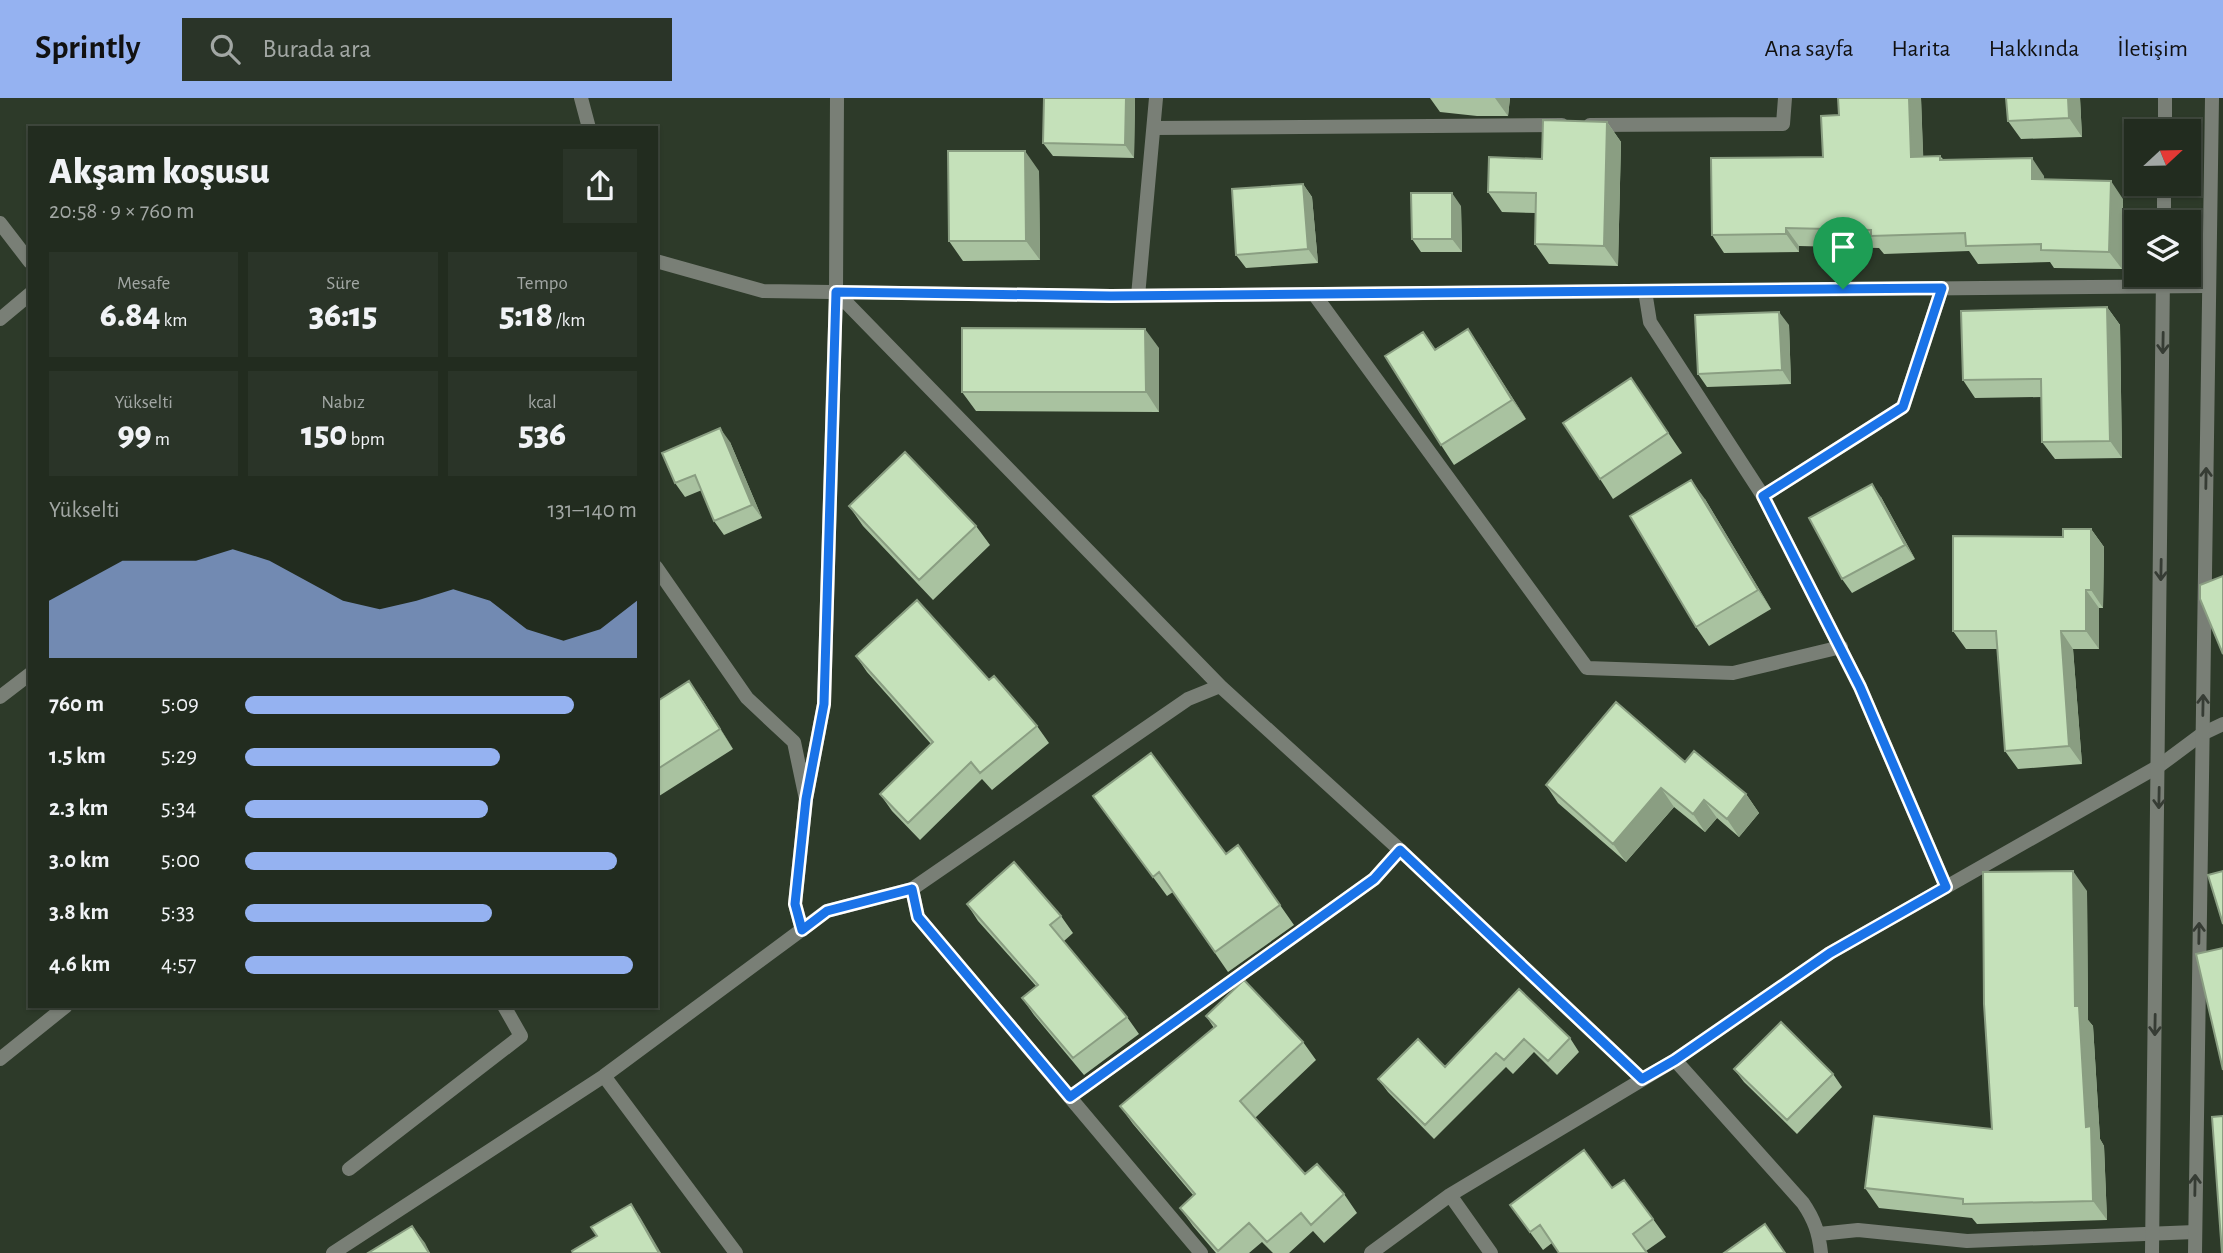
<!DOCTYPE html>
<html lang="tr">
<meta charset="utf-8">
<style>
body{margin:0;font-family:"Alegreya Sans",sans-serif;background:#2a3428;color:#f1f3f6;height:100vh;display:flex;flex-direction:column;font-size:26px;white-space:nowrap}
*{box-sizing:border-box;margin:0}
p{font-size:23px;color:#a2a7a4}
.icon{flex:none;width:38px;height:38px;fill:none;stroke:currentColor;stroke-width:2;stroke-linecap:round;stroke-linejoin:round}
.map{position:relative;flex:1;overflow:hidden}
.sheet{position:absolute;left:28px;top:28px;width:630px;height:882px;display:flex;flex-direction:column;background:#222c1f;border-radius:0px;box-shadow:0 2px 5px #0004,0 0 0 2px #3f483d}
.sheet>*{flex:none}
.needle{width:46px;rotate:68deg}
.tools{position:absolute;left:2124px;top:21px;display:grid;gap:14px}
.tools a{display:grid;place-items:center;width:77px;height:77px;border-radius:0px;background:#222c1f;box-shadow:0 2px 5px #0004,0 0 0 2px #3f483d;font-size:35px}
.pin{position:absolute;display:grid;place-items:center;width:60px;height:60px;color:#fff;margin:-72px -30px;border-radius:50% 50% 50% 0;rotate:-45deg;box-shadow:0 0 7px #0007}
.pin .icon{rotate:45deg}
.round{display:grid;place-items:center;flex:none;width:74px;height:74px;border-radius:0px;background:#2a3428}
.headline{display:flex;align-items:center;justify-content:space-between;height:119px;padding:0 21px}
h1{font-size:38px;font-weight:800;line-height:52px}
.stats{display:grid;grid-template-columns:repeat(3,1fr);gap:10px;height:119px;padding:7px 21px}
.stats div{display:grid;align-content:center;border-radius:0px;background:#2a3428;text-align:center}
.stats b{font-size:35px;font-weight:800}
.stats small{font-size:19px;font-weight:400}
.stats p{font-size:19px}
.chart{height:196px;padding:14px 21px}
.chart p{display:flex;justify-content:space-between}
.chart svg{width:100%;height:126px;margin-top:7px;fill:#95b2f1;opacity:.7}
ul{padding:0 21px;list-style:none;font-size:23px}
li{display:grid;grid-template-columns:112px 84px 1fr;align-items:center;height:52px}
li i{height:18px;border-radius:9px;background:#95b2f1}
header{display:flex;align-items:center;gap:42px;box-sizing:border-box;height:98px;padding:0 35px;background:#95b2f1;color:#111}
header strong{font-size:33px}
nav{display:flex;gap:38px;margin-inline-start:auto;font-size:24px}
.search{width:490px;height:63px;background:#2a3428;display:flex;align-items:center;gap:18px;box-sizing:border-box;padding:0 24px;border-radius:0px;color:#a2a7a4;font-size:26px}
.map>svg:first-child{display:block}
</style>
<header>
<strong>Sprintly</strong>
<div class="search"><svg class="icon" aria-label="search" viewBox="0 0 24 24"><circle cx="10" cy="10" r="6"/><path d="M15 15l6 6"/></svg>Burada ara</div>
<nav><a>Ana sayfa</a><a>Harita</a><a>Hakkında</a><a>İletişim</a></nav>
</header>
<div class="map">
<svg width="2223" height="1155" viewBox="0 0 2223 1155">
<rect width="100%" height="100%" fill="#2d3a29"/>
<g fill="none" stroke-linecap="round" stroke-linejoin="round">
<path stroke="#797f76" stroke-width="14" d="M0,221L30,196"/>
<path stroke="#797f76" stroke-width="14" d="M581,0L589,30
M1590,27L1783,26L1785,0
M1154,30L1562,27
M0,125L30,164
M656,163L763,193L1111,198L2209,188
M1645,193L1650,224L1763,398L1903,309L1942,190
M836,194L1220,588L1400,752L1642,981
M1314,196L1587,570L1733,575L1841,549
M1138,198L1156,0
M1763,398L1860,589L1946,789
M656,469L747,600L794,644L806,701L795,806L802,832
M0,599L30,576
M806,701L824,606L836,194L837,0
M0,961L66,908
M1675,962L1803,1105C1814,1121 1819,1135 1821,1155
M604,978L736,1155
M1070,999L1374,781L1400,752
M349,1071L521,938L504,908
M1450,1097L1491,1155
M1819,1136L1858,1132L1967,1143L2195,1134
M333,1155L604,978L827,813L912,791
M1201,1155L918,819L912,791L1188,601L1220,588
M1371,1155L1450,1097L1675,962L1830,855L2159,668L2202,636L2223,626"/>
<path stroke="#797f76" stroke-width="14" d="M2165,33V0
M2164,124V86
M2152,1155L2163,177
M2195,1155L2212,0"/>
</g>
<path fill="#a9c2a0" d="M1044,0H1135L1134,60L1053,58L1043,45Z
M1430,0H1510L1508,18H1477L1440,14Z
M1921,0L1923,59L1940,58L1943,61L2044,78V81L2123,101L2122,171L2054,170L2050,164L1978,166L1969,153L1884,156L1879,150L1799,148V154L1724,155L1712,137L1823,59L1839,17Z
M2006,0H2080L2082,39L2021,41L2008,23Z
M1607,24L1621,44L1618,168L1549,166L1535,146L1536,115L1502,114L1488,94Z
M1039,73L1040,162L963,163L949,143Z
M1303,86L1312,99L1318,165L1246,170L1236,157Z
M1461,108L1462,154H1421L1412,141Z
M2107,209L2120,227L2122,360L2055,361L2042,344V299L1975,300L1963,282Z
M1789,227L1791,286L1707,289L1698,276Z
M1468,231L1526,321L1454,367L1441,347L1423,234L1435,251Z
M1159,250V314L976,313L962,294Z
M1631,280L1682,355L1613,401L1600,381Z
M730,344L762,420L724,437L714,423L702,392L685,399L675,385Z
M1881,399L1915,461L1852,495L1842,481Z
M1705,401L1771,511L1709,548L1696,529Z
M849,408L976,428L990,447L933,502L863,428Z
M2091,431L2104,449L2103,510H2099V551H2073L2082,666L2018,671L2005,653L1997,551H1966L1953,533L2063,439Z
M856,558L989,582L1037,628L1049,645L992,692L982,681L920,742L892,713L880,696L931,646L867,574Z
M703,603L733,651L656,700V604Z
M1685,664L1746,696L1759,715L1739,739L1717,720L1705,734L1674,709L1626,764L1558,705L1546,687Z
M1093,698L1226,756L1238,747L1294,827L1228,874L1173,794L1167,798Z
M2087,793L2088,922L2093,928L2100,1041L2104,1048L2107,1122L1977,1126L1972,1120L1879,1110L1865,1090L1992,1031Z
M967,806L1061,818L1073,835L1064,843L1127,919L1139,936L1084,977L1034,917L1022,900L1036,888L978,823Z
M1519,891L1570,940L1579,954L1557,977L1534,954L1513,976L1506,969L1434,1041L1388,994L1378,981L1445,969Z
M1206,918L1303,944L1316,962L1255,1020L1305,1076L1344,1096L1357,1115L1324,1145L1313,1133L1289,1155H1273L1262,1144L1249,1155H1216L1193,1128L1180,1110L1193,1097L1133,1026L1120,1008L1214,930Z
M1734,971L1833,976L1842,989L1797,1036L1744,984Z
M1612,1090L1653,1121L1666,1139L1646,1153L1552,1145L1543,1152L1510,1107Z"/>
<path fill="#8a9e82" d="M1126,0H1135L1134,60L1125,47Z
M1495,0H1510L1508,18Z
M1909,0H1921L1924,77L1911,59Z
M2068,0H2080L2082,39L2069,20Z
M1607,24L1621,44L1618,168L1604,148Z
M1025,53L1039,73L1040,162L1026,143Z
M2032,60L2044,78L2045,99L2032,81Z
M2111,83L2123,101L2122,171L2109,154Z
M1303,86L1312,99L1318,165L1308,151Z
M1452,95L1461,108L1462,154L1452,141Z
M1786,130L1799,148V154L1786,136Z
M2107,209L2120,227L2122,360L2110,343Z
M1779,214L1789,227L1791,286L1782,272Z
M1145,231L1159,250V314L1146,294Z
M1468,231L1481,250L1526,321L1512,302Z
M720,330L730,344L762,420L752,407Z
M1691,382L1705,401L1771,511L1758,492Z
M1872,386L1881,399L1915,461L1905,447Z
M2091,431L2104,449L2103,510L2091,492Z
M2086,492L2099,510V551L2086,533Z
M2061,533L2073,551L2082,666L2069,648Z
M689,583L703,603L733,651L720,631Z
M1661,690L1674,709L1626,764L1613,746Z
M1746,696L1759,715L1739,739L1727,721Z
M1704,702L1717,720L1705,734L1693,716Z
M2073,773L2087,793L2088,922L2093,928L2100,1041L2104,1048L2107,1122L2093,1103L2075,908Z
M631,1106L640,1119L661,1155H659Z
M412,1128L425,1145L430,1155H429Z"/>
<path fill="#c5e1ba" stroke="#8a9e82" stroke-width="2" d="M1044,0H1126L1125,47L1043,45Z
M1838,0H1909L1911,59L1940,58V62L2032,60V81L2111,83L2109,154L2041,152V146L1966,148L1965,135L1871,138V132L1786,130V136L1712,137L1711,60L1823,59L1821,18L1839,17Z
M2006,0H2068L2069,20L2008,23Z
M1543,22L1607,24L1604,148L1535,146L1536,95L1488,94L1489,59L1542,61Z
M948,53H1025L1026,143H949Z
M1303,86L1308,151L1236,157L1232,91Z
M1411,95H1452V141H1412Z
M2107,209L2110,343L2042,344L2041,281L1963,282L1961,213Z
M1779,214L1782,272L1698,276L1695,217Z
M962,230L1145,231L1146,294H962Z
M1468,231L1512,302L1441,347L1385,258L1423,234L1435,252Z
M1631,280L1668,335L1600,381L1563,325Z
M720,330L752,407L714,423L695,377L675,385L662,355Z
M905,354L976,428L919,482L849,408Z
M1691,382L1758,492L1696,529L1630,418Z
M1872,386L1905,447L1842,481L1809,420Z
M2063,431H2091V492H2086V533H2061L2069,648L2005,653L1996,533H1953V438L2063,439Z
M2223,478V556L2200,501V487Z
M917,502L989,582L994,578L1037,628L980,675L971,664L908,725L880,696L933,644L856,558Z
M689,583L720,631L656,672V604Z
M1616,604L1685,664L1694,653L1746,696L1727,721L1704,702L1693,716L1661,690L1613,746L1546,687Z
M1151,655L1226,756L1238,747L1280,807L1215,854L1159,774L1153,779L1093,698Z
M1014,764L1061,818L1050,827L1127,919L1073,960L1022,900L1038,887L967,806Z
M2073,773L2075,908H2079L2086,1029L2091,1028L2093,1103L1963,1106V1101L1865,1090L1874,1018L1992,1031L1984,906L1983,774Z
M2223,773V826L2208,777Z
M2223,850V972L2196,856Z
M1244,882L1303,944L1240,1003L1305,1076L1317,1066L1344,1096L1311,1127L1301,1115L1267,1144L1249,1125L1218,1153L1180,1110L1195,1096L1120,1008L1216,928L1206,918Z
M1519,891L1570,940L1548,963L1524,941L1504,962L1496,955L1425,1027L1378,981L1418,941L1445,969Z
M1781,924L1833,976L1787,1022L1734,971Z
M2223,1018V1155H2222L2212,1019Z
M1584,1052L1612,1090L1624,1082L1653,1121L1633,1136L1647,1155H1559L1540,1127L1530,1134L1510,1107Z
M631,1106L659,1155H573L572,1153L597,1138L591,1129Z
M1765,1126L1785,1155H1724Z
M412,1128L429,1155H368Z"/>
<defs><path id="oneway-shaft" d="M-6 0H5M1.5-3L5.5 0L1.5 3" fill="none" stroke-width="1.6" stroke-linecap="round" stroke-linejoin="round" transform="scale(1.75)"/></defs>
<g stroke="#363c34">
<use href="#oneway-shaft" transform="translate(2163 245) rotate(91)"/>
<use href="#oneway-shaft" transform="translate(2206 380) rotate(-89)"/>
<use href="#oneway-shaft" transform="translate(2161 472) rotate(91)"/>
<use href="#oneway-shaft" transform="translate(2203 607) rotate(-89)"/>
<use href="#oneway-shaft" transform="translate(2159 700) rotate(91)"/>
<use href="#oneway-shaft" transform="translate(2199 835) rotate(-89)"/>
<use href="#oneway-shaft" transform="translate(2155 927) rotate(91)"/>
<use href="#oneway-shaft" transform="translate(2195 1087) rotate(-89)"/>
</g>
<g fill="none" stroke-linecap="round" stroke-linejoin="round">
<g stroke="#fff" stroke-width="14">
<path id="route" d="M1942,190L1903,309L1763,398L1860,589L1946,789L1830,855L1675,962L1642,981L1400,752L1374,781L1070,999L918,819L912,791L827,813L802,832L795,806L806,701L824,606L836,194L1111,198Z"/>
</g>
<use href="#route" stroke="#1a73e8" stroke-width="9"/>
</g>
</svg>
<div class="tools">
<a><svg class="needle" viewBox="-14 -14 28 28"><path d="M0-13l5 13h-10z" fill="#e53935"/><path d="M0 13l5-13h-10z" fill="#a2a7a4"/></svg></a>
<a><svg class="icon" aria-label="layers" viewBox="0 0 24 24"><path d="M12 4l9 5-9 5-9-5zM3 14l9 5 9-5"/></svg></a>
</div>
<div class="pin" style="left:1843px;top:191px;background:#1e9e55"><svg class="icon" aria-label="arrive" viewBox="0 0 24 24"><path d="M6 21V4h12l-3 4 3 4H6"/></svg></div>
<section class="sheet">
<div class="headline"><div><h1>Akşam koşusu</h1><p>20:58 · 9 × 760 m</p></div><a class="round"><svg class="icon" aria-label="share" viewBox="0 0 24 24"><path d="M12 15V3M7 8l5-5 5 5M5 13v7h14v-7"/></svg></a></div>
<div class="stats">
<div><p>Mesafe</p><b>6.84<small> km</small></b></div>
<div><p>Süre</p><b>36:15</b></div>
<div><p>Tempo</p><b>5:18<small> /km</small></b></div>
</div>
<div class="stats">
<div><p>Yükselti</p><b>99<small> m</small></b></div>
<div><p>Nabız</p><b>150<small> bpm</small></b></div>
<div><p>kcal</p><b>536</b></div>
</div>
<div class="chart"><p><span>Yükselti</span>131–140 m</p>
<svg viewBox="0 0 160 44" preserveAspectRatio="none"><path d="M0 44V24L10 17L20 10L30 10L40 10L50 6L60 10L70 17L80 24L90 27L100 24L110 20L120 24L130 34L140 38L150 34L160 24V44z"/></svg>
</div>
<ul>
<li><b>760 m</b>5:09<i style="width:84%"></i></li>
<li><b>1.5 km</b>5:29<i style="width:65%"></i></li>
<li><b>2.3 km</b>5:34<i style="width:62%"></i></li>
<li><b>3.0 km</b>5:00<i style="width:95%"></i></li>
<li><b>3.8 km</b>5:33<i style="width:63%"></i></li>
<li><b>4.6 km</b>4:57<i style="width:99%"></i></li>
</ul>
</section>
</div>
